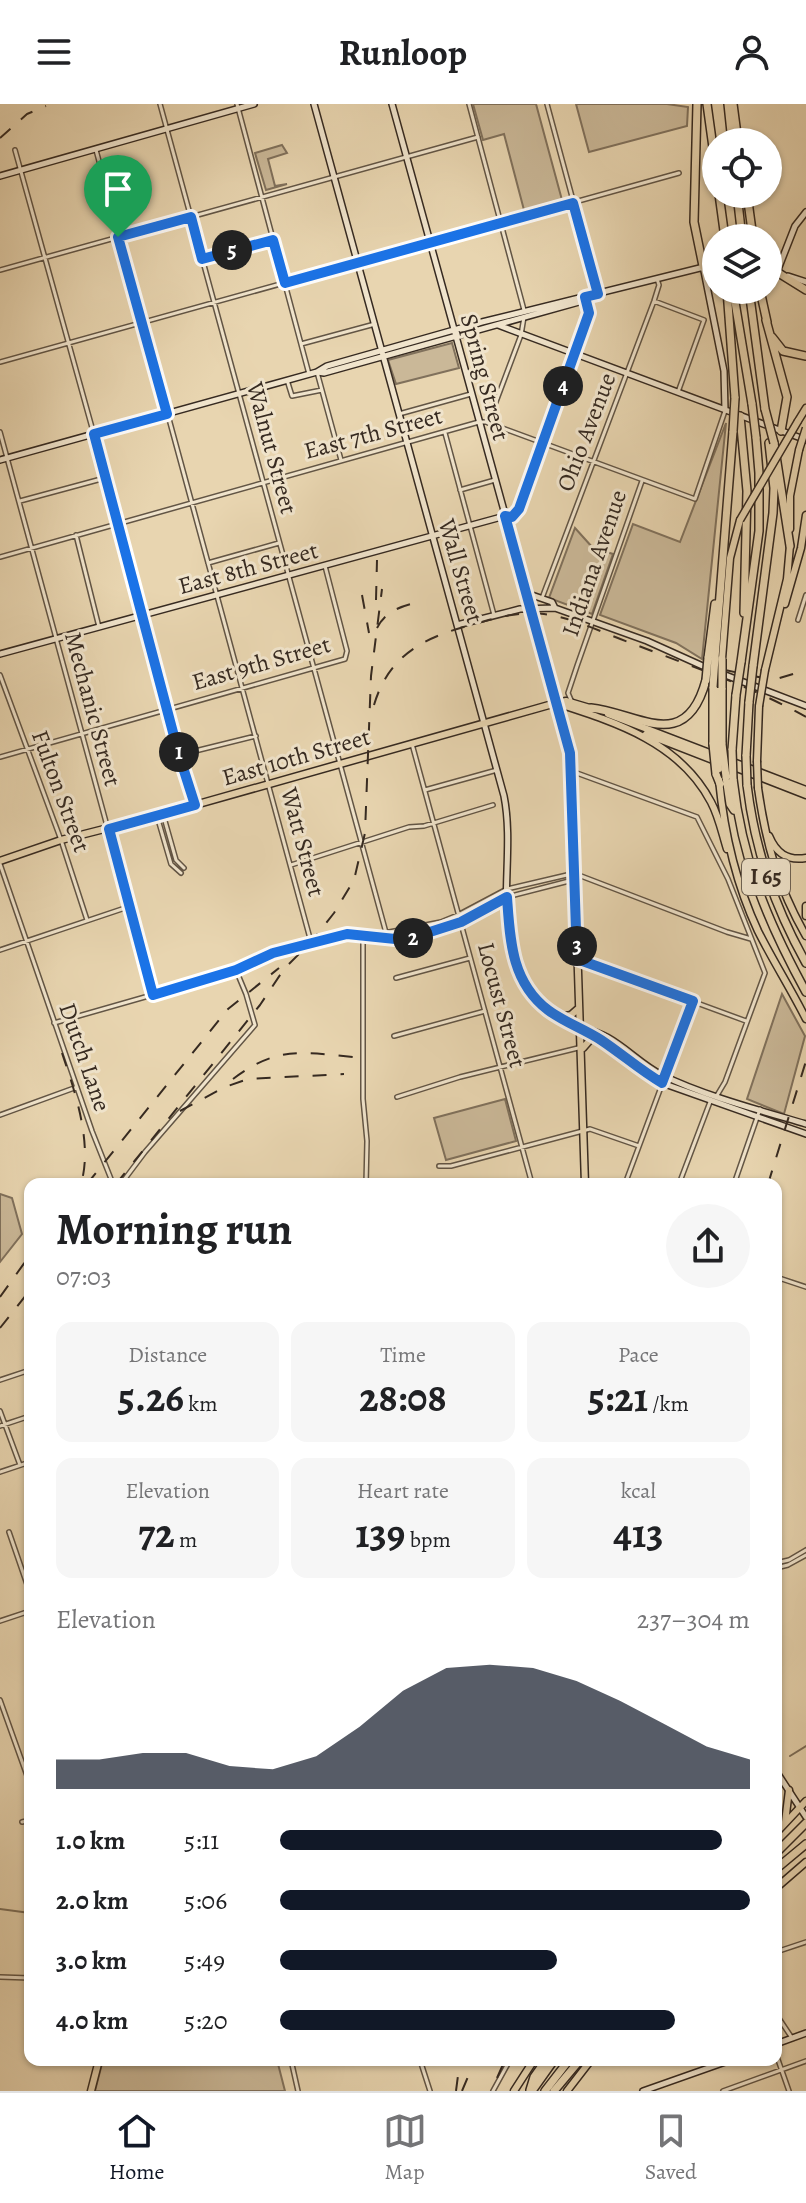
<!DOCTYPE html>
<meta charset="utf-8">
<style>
body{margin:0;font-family:Alegreya,serif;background:#f6f6f6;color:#202124;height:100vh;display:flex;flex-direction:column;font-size:30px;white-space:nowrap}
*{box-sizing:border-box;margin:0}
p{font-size:26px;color:#757577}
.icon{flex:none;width:44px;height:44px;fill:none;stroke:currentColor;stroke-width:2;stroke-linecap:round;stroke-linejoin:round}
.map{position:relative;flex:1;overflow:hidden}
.sheet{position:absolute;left:24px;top:1074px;width:758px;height:888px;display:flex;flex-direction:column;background:#fff;border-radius:16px;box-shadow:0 2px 6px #0004}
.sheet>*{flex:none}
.fabs{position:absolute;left:702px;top:24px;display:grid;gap:16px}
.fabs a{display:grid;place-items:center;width:80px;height:80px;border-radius:50%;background:#fff;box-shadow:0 2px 6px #0004;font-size:40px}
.pin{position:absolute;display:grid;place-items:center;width:68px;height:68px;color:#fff;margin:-82px -34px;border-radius:50% 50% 50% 0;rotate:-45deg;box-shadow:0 0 8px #0007}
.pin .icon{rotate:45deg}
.km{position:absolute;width:40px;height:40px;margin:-20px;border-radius:50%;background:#222;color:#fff;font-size:22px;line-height:40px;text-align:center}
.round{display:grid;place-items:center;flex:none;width:84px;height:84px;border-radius:42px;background:#f6f6f6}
.headline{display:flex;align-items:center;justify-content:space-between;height:136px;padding:0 32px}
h1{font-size:44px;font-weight:600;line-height:60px}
.figures{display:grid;grid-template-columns:repeat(3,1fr);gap:12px;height:136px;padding:8px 32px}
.figures div{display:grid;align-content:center;border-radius:16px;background:#f6f6f6;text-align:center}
.figures b{font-size:40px;font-weight:600}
.figures small{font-size:22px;font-weight:400}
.figures p{font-size:22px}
.chart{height:224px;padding:16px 32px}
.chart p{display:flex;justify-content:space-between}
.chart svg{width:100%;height:144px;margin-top:8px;fill:#111827;opacity:.7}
ul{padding:0 32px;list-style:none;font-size:26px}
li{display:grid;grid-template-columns:128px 96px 1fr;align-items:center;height:60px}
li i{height:20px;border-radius:10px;background:#111827}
header{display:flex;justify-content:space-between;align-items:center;height:104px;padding:0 32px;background:#fff;font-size:36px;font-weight:600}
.tabs{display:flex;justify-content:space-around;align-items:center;height:112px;border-top:2px solid #e0e0e0;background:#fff;font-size:22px;color:#757577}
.tabs a{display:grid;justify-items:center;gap:4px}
.tabs .selected{color:#111827}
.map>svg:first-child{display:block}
</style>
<header><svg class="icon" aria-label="menu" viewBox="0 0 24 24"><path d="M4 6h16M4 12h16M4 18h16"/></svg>Runloop<svg class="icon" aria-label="person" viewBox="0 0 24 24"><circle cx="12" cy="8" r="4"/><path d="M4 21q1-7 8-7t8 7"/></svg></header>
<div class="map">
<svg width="806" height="1987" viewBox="0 0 806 1987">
<rect width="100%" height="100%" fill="#e8d5b0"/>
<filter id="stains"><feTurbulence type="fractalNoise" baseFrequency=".0025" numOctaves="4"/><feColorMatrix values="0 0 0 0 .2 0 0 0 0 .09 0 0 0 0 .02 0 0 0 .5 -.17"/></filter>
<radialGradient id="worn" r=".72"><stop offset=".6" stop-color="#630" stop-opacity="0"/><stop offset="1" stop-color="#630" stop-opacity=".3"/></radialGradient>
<path fill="#cab898" stroke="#80715c" stroke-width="2" d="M473,0H536L562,96L524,106L504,30L483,36Z
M576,0H667L688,3L687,22L589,48Z
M282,41L287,49L268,55L275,82L287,80L266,86L255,49Z
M452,239L459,264L396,280L388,256Z
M726,319L702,555L676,539L600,511L633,420L680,438Z
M575,424L593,444L613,450L592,510L549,494Z
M782,890L805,932L784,1010L747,995Z
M505,995L516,1037L446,1056L434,1014Z
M0,1090L12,1094L22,1130L0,1158Z
M103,1956H277L285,1987H95Z"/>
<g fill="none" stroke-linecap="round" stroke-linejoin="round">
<path stroke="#7c6e59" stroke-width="2" d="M790,1652L806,1642
M0,1805L30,1809"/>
<g stroke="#625545" stroke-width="6">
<path id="street" d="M160,0L388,836
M237,0L309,270
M469,0L524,206
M547,0L598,189
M15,46L96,338L179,651L195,701
M96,46L311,838
M204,154L273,136
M0,166L478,33
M654,197L704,216L678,288
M301,240L375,220
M0,258L679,69
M317,268L341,356
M287,276L292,292L322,286
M399,310L471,290
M488,319L521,231L524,213
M0,328L153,891
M445,329L494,511
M460,386L495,376
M20,397L105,374
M508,412L512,413L517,409L589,209L585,193
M76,431L99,523
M0,453L479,318H486L695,395L725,307
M208,459L279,439
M542,494L654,197L659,181L657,175
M798,516L806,491
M0,571L61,736L87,816
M571,596L568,589L577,562L642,377
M412,640L532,1080
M179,651L256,632
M0,653L345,555L347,547L325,462
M574,668L697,713L728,775L765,869L725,978L716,993
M425,686L497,666
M163,710L176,756L184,764
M157,712L171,760L181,769
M0,760L92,1027L113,1080
M291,761L409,723L424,722L493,701
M363,830V995L367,1037L366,1080
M374,831L441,818L458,811L507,785L567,771L581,772L727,828L751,835
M0,846L128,803
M577,855L746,917
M396,874L470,854
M54,919L215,873L273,849L311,838L347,830L405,836L461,818L507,793L569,777L572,774
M394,932L485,907
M397,993L460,973L578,944
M0,1011L77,983
M439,1062H451L590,1025L639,1042
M121,1080L145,1048L255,921L246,890L236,866
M625,1080L693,897
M679,1080L710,998
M734,1080L760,1005
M776,1173L806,1183
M0,1276L30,1266
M0,1307L20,1361
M0,1322L30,1312
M0,1368L30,1358
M9,1428L30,1489
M776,1459L789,1456L806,1446
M776,1464L788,1461L806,1451
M0,1517L30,1507
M0,1596L30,1680
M22,1718L30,1716
M776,1848L806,1838
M0,1873L30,1874
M776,1910L792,1934
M776,1950L789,1987
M291,1956L298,1987
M420,1956L430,1987
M493,1987L510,1956
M723,1987L806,1957"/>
</g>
<g stroke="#362a21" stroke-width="8">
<path id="secondary" d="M314,0L504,692C514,743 499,798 512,849C521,882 542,907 573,920C585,925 595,927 607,933C627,944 642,961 662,971C702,991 762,1007 806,1020
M392,0L557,599
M0,72L254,0
M703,162L724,267L725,306
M768,164L779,168
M777,168L795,122L806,108
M788,172L806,178
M498,221L806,336
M317,268L324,269L579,198L584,194
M0,356L317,268L327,262L482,218L716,160
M526,489L552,498L555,504
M457,521L520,505L555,504L647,537L707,564
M0,550L505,412
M720,569L806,602
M579,922L662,979L806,1030
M776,1667L806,1713
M776,1940L806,1929
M643,1987L731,1956"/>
</g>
<g stroke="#362a21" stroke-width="9">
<path id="primary" d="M798,317L806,304
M790,425V392L799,346
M785,500L801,444L806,411
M722,555L730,454L740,416
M765,566L787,475L790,441
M557,599L571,656L585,1080
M559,600C618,619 680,639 711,698C719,713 722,729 727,745
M608,610L806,686
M646,630L718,658
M717,640L718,583
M757,657L759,602
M729,661L806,691
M719,676C724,727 736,780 758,827C773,857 791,885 806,915
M758,684C766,740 778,783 806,832
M769,732C776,749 787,757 806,754
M0,757L61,736L163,710L549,601L566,597L593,605
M806,802V812
M560,913L571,911L579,904
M583,944L590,936L598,934
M785,1718L789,1686
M776,1729L806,1697
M776,1784L806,1758
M91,1987L99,1956
M514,1987L534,1956
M567,1987L591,1956"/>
</g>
<g stroke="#362a21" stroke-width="10">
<path id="highway" d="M697,0L694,118L703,162
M707,0L716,65
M728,0L732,38
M733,0L738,38
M719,90L725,134
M737,90L742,134
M747,90L753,134
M777,168L806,186
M727,186L735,294
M733,186L752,300
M749,186L765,305
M760,186L767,218
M766,216L787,293L781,327
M772,233L783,247L806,252
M740,312L747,387L744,509
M774,339L790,442
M708,554L715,500
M715,554L733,327
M741,558L759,427V369L756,333
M753,562L773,409L774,384L769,339
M713,583V640
M722,584V640
M591,604C638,609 686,651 706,576
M732,646L736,591
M746,652L749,598
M716,670L720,680
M726,673L730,700L734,706
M733,675C742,756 767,817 806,888
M747,681C755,746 774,802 806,859
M776,1749L806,1719
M776,1765L806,1740
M530,1986L534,1973L546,1956
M532,1987L554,1956
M545,1987L569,1956
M554,1987L580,1956"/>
</g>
<use href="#street" stroke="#f0e4cc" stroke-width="3"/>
<use href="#secondary" stroke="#f0e4cc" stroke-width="5"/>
<use href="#primary" stroke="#e8d5b0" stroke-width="6"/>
<use href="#highway" stroke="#e8d5b0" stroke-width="7"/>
<path stroke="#362a21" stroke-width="2" stroke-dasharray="14 14" stroke-linecap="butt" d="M0,34L27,10L46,2
M362,491L369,529
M376,496L377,456
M377,524C385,508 399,503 415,499
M725,566L773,576L806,566
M374,601C390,547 429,532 478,519C500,513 521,507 544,510C574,514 603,529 631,539C690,562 751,582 806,613
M62,949C75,988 93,1039 81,1080
M233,975C277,942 301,948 353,953
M180,1007L225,983L248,975L344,970
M87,1080L228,905L279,864
M116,1080L260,901L284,865L311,838L334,809L354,776L365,729L371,572L382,485
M768,1080L806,957
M0,1193L30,1151
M0,1224L30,1186
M497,1974L505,1956
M456,1987L460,1956
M462,1987L475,1956"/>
<g stroke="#362a21" stroke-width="9" stroke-linecap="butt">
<path id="primary-bridge" d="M799,346L806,324
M740,416L798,317
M759,602L765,566
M717,640L719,665
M757,657L758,684"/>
</g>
<g stroke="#362a21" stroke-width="10" stroke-linecap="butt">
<path id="highway-bridge" d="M752,300L756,333
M765,305L774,339
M733,327L735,294
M706,576L708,554
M713,583L715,554
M722,584V555
M736,591L741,558
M749,598L753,562
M713,640L716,670
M722,640L726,673
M732,646L733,675
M746,652L747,681"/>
</g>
<use href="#primary-bridge" stroke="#e8d5b0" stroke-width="6"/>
<use href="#highway-bridge" stroke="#e8d5b0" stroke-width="7"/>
</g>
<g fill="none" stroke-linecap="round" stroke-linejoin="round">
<g stroke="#fff" stroke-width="16">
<path id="route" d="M573,99L598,190L585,193L589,209L519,405L512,413L505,412L570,649L577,855L693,897L662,979C640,966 622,950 601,936C584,925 564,918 548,906C511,878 510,835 507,793L461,818L405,836L347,830L273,849L236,866L153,891L109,725L195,701L179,651L94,330L167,310L118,133L191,113L202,155L273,136L285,179Z"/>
</g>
<use href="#route" stroke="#1a73e8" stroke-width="10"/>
</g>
<g text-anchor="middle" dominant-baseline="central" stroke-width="6" stroke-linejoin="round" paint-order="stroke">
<rect fill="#f0e4cc" stroke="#6e6254" stroke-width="2" x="742" y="755" width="48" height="36" rx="6"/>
<g font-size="22" font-weight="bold" fill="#362a21">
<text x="766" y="773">I 65</text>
</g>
<g font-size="24" fill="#362a21" stroke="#f0e4cc">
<text transform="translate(485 273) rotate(75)">Spring Street</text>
<text transform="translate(586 328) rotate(-69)">Ohio Avenue</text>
<text transform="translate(373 329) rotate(-15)">East 7th Street</text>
<text transform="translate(272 344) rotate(75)">Walnut Street</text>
<text transform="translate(594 459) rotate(-71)">Indiana Avenue</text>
<text transform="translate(248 464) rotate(-15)">East 8th Street</text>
<text transform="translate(461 467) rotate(74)">Wall Street</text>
<text transform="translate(261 559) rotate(-16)">East 9th Street</text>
<text transform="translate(93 605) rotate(75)">Mechanic Street</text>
<text transform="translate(296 653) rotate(-16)">East 10th Street</text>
<text transform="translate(61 687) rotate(70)">Fulton Street</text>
<text transform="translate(303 738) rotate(75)">Watt Street</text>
<text transform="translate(502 901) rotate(75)">Locust Street</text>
<text transform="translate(85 953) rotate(71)">Dutch Lane</text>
</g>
</g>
<rect width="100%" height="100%" filter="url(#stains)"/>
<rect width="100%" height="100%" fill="url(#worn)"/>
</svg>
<div class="fabs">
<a><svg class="icon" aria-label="locate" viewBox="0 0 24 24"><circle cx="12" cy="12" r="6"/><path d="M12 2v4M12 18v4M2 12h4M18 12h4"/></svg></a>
<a><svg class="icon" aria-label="layers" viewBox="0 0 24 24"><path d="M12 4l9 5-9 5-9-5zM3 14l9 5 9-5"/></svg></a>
</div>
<div class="pin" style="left:118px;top:133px;background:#1e9e55"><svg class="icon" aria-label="arrive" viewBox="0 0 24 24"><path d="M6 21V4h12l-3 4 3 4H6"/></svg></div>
<b class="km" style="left:179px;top:648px">1</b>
<b class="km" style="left:413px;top:834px">2</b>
<b class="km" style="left:577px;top:842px">3</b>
<b class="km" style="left:563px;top:282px">4</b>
<b class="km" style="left:232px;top:146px">5</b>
<section class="sheet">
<div class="headline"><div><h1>Morning run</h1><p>07:03</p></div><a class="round"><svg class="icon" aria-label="share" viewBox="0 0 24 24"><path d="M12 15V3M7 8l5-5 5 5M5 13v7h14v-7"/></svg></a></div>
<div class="figures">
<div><p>Distance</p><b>5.26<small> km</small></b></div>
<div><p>Time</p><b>28:08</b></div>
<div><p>Pace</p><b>5:21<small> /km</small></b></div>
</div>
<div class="figures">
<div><p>Elevation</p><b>72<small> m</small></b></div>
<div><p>Heart rate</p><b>139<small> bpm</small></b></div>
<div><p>kcal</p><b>413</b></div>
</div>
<div class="chart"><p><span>Elevation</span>237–304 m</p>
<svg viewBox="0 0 160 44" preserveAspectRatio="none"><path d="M0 44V35L10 35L20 33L30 33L40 37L50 38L60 34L70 25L80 14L90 7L100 6L110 7L120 11L130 17L140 24L150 31L160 35V44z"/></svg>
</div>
<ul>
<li><b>1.0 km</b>5:11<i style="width:94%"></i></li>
<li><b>2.0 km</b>5:06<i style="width:100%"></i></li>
<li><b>3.0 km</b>5:49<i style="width:59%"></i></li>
<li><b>4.0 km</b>5:20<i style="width:84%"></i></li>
</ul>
</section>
</div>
<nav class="tabs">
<a class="selected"><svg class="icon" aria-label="home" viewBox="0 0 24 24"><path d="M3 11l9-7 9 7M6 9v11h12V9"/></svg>Home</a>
<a><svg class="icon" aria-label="map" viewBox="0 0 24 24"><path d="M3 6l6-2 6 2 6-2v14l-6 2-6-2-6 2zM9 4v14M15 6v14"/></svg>Map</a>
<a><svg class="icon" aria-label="saved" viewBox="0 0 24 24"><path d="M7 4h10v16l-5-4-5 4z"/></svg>Saved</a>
</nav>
